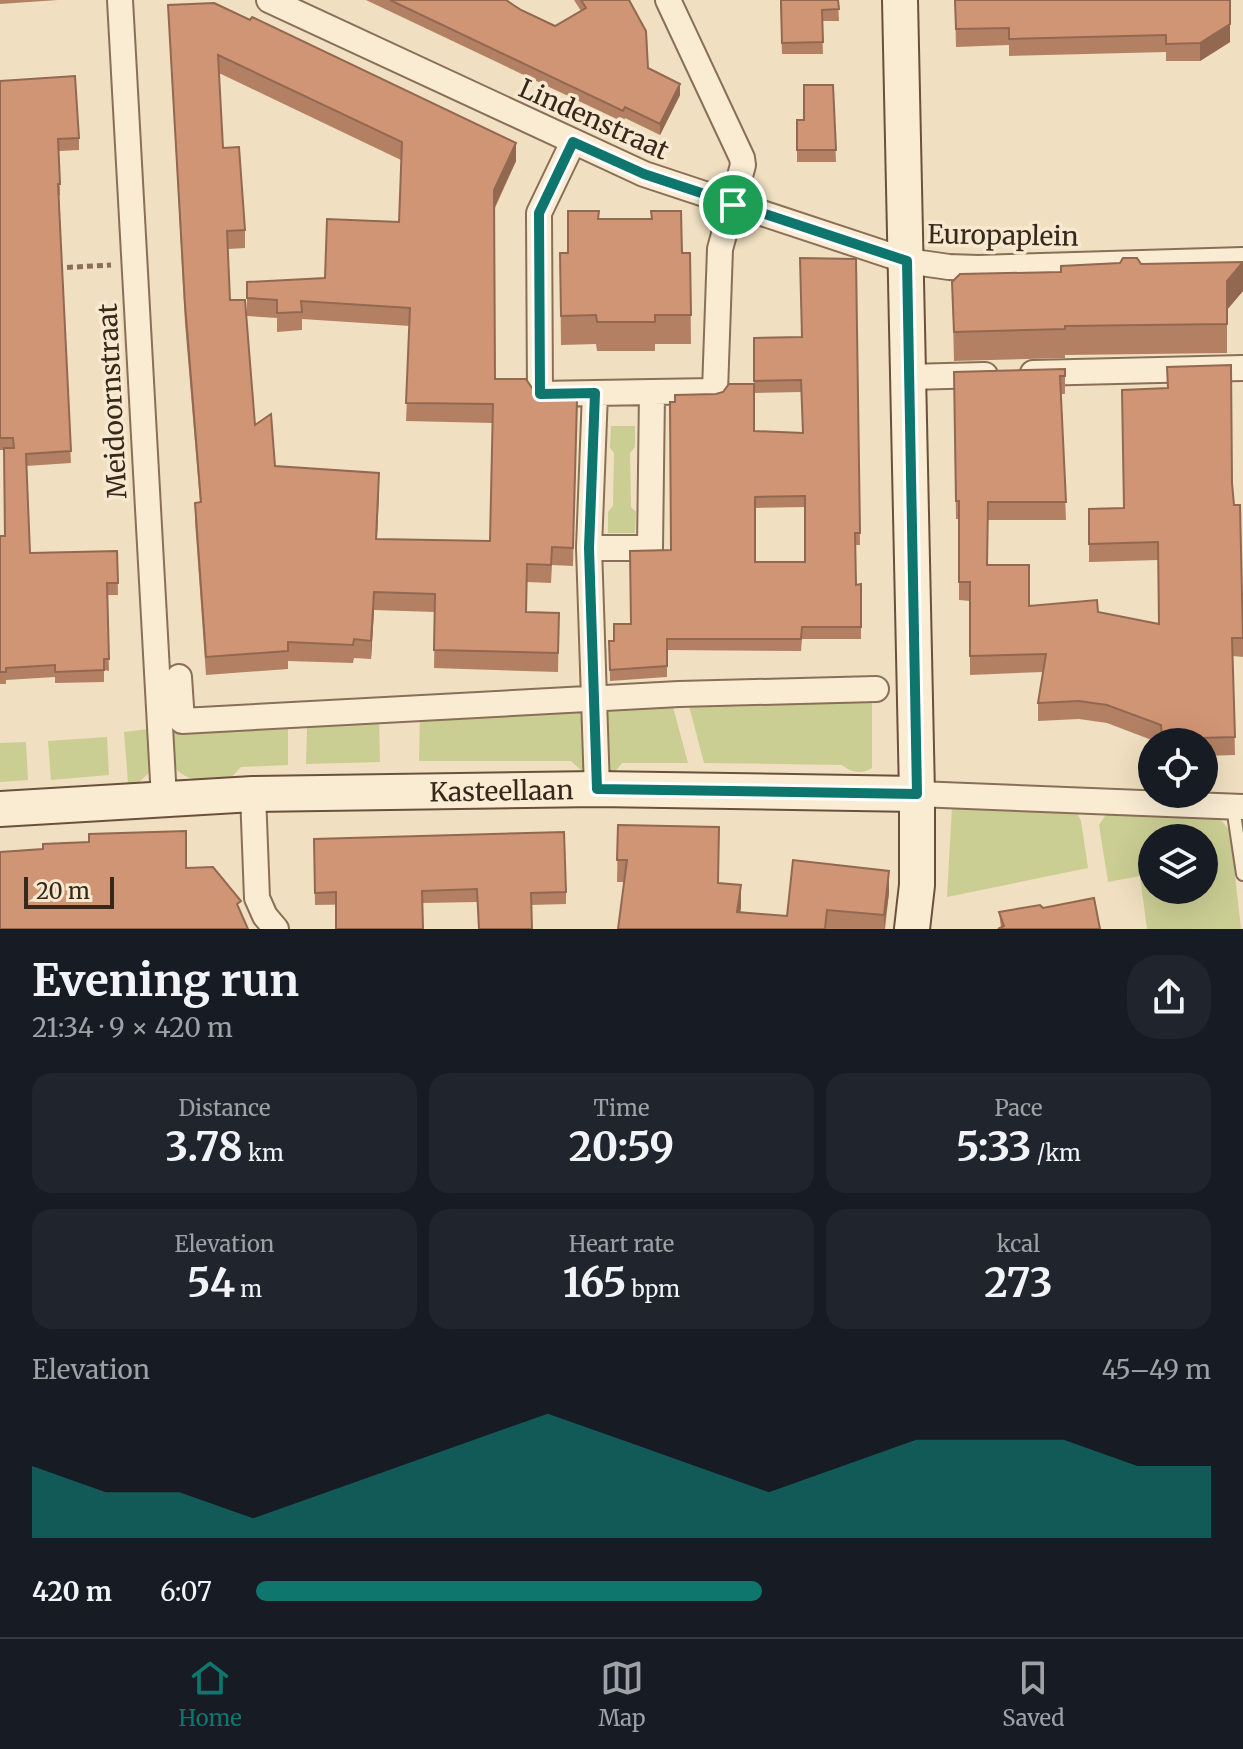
<!DOCTYPE html>
<meta charset="utf-8">
<style>
body{margin:0;font-family:Merriweather,serif;background:#20242c;color:#f1f3f6;height:100vh;display:flex;flex-direction:column;font-size:30px;white-space:nowrap}
*{box-sizing:border-box;margin:0}
p{font-size:26px;color:#9ea1a6}
.icon{flex:none;width:44px;height:44px;fill:none;stroke:currentColor;stroke-width:2;stroke-linecap:round;stroke-linejoin:round}
.map{position:relative;height:929px;overflow:hidden}
.sheet{display:flex;flex-direction:column;background:#171b24;flex:1}
.sheet>*{flex:none}
.controls{position:absolute;left:1138px;top:728px;display:grid;gap:16px}
.controls a{display:grid;place-items:center;width:80px;height:80px;border-radius:50%;background:#171b24;box-shadow:0 8px 32px #0002;font-size:40px}
.scale{position:absolute;left:24px;bottom:20px;width:90px;box-sizing:border-box;padding-left:8px;border:4px solid #38281c;border-top:0;font-size:22px;line-height:28px;white-space:nowrap;color:#38281c;-webkit-text-stroke:6px #f7e9d0;paint-order:stroke}
.pin{position:absolute;display:grid;place-items:center;width:68px;height:68px;color:#fff;margin:-34px;border:4px solid #fff;border-radius:50%;box-shadow:0 2px 8px #0007}
.round{display:grid;place-items:center;flex:none;width:84px;height:84px;border-radius:32px;background:#20242c}
.head{display:flex;align-items:center;justify-content:space-between;height:136px;padding:0 32px}
h1{font-size:44px;font-weight:700;line-height:60px}
.stats{display:grid;grid-template-columns:repeat(3,1fr);gap:12px;height:136px;padding:8px 32px}
.stats div{display:grid;align-content:center;border-radius:20px;background:#20242c;text-align:center}
.stats b{font-size:40px;font-weight:700}
.stats small{font-size:22px;font-weight:400}
.stats p{font-size:22px}
.chart{height:224px;padding:16px 32px}
.chart p{display:flex;justify-content:space-between}
.chart svg{width:100%;height:144px;margin-top:8px;fill:#0f766e;opacity:.7}
ul{padding:0 32px;list-style:none;font-size:26px}
li{display:grid;grid-template-columns:128px 96px 1fr;align-items:center;height:60px}
li i{height:20px;border-radius:10px;background:#0f766e}
.tabs{display:flex;justify-content:space-around;align-items:center;height:112px;border-top:2px solid #363941;background:#171b24;font-size:22px;color:#9ea1a6}
.tabs a{display:grid;justify-items:center;gap:4px}
.tabs .selected{color:#0f766e}
.map>svg:first-child{display:block}
</style>
<div class="map">
<svg width="1243" height="929" viewBox="0 0 1243 929">
<rect width="100%" height="100%" fill="#f0dfc0"/>
<path fill="#cbce93" fill-rule="evenodd" d="M611,426H635V447L630,453L631,507L636,512L635,533H608V512L613,506L614,453L610,448Z
M872,695V768C862,775 850,772 842,765L704,763L688,702Z
M672,703L688,763H622L615,772H608L604,706Z
M588,705L589,771H582L571,761H419L420,714Z
M379,716L380,762L306,764L307,727L312,719Z
M288,719V765L241,767L231,778C211,779 187,785 175,767L173,727Z
M149,729L150,772L138,783H128L124,732Z
M107,737L109,775L51,780L48,741Z
M26,742L28,780L0,782V743Z
M952,807L1077,813L1081,821L1088,868L947,897Z
M1107,813L1217,815L1230,831L1241,929H1147L1140,876L1108,882L1099,825ZM1152,838H1204V890H1152Z"/>
<g fill="none" stroke-linecap="round" stroke-linejoin="round">
<g stroke="#896f57" stroke-width="16">
<path id="lane" d="M1233,807L1243,874"/>
</g>
<g stroke="#896f57" stroke-width="28">
<path id="street" d="M120,0L164,799
M269,0L644,174L907,261L949,267L978,268L1243,260
M573,142L539,213L540,394L595,393
M1033,373L1243,368
M908,377L985,375
M652,392L715,391L720,249L743,165L742,158L668,0
M589,548H650L652,392L595,393L589,548L597,789
M179,677L182,721L679,694L876,689
M253,794L257,898L265,916L276,929
M917,794L1243,807"/>
</g>
<g stroke="#6b503a" stroke-width="38">
<g id="secondary">
<path d="M900,0L917,794V885L912,929"/>
<path id="s1" d="M0,809L253,794L597,789L917,794"/>
</g>
</g>
<path stroke="#896f57" stroke-width="5" stroke-dasharray="6 4" stroke-linecap="butt" d="M57,268L111,265"/>
<use href="#lane" stroke="#faecd3" stroke-width="12"/>
<use href="#street" stroke="#faecd3" stroke-width="24"/>
<use href="#secondary" stroke="#faecd3" stroke-width="34"/>
</g>
<path fill="#b38064" fill-rule="evenodd" d="M0,0H58L0,4Z
M366,0H506L521,10L555,26L581,11L574,0H629L648,68L680,95L660,135L625,118L623,122Z
M780,0H838L839,21H822L823,54H782Z
M955,0L1230,42L1200,61H1166V52L1009,56V45L956,47Z
M168,5L516,161L495,208V379L570,400H577L573,566L552,565L551,583L527,582V612L559,613L558,672L434,668L435,612L374,610L371,659L354,658L353,663L288,661V669L206,675L195,521V503L200,502L185,323ZM219,73L401,160L399,222L325,278L247,282V316L277,318V332L302,330V319L410,326L406,421L493,423L490,541L377,539L379,491L275,466L255,425L230,300L228,249L245,248V230L223,148Z
M0,81L79,138V150L59,151L60,195L58,196L71,463L26,466L30,553L117,551L118,595H107L109,671L104,670V682L55,683V677L6,680V684H0V536H5L4,450H0Z
M833,85L836,162H797V120H804Z
M599,219L682,253H690L691,344H655V351H597L596,344L561,345L560,253H568Z
M856,259L860,545H855L856,585L861,584V639H802L801,651L667,650V677L610,681L609,641H614L631,624L754,431L803,433L801,392L754,393V338L801,337ZM805,507V562H755V508Z
M1243,262V291L1227,309V353L1065,355V358L954,361L952,282L1141,264Z
M1065,369V394H1061L1066,520H988L987,565L1029,606L1098,612L1159,624L1158,560L1089,562V509L1124,508L1232,483L1243,638V657L1233,656L1235,755L1204,756V742H1157L1107,723L1079,719L1038,721V703L1043,672L970,675V601L959,600V519H956L954,372Z
M618,825L719,883L741,907L740,912L787,916L889,893L885,929H618L624,882H617Z
M314,839L566,892V904L531,905L477,902L315,905Z
M1043,908L1001,928L999,912Z"/>
<path fill="#926851" d="M1230,24V42L1200,61V43Z
M680,84V95L660,135V124Z
M516,143V161L494,208V190Z
M1243,262V291L1227,310V281Z
M379,473V491L376,557V539Z
M374,592V610L371,659V641Z
M889,871V893L884,929V915Z
M741,885V907L738,929L737,912Z"/>
<path fill="#d09574" stroke="#926851" stroke-width="2" fill-rule="evenodd" d="M390,0H506L521,10L555,26L586,8L581,0H629L646,31L648,68L680,84L660,124L625,107L623,111Z
M781,0H838L839,9L822,10L823,42L782,43Z
M955,0H1230V24L1200,43L1166,44V35L1009,39V28L956,29Z
M214,3L250,20L252,17L516,143L494,190L495,379H526L532,388L539,391L570,390L569,400H577L573,548L552,547L551,565L527,564L526,612L559,613L558,653L434,650L435,594L374,592L371,641L354,639L353,645L288,642V651L206,657L195,503L201,502L185,305L168,5ZM218,55L402,142L399,222L327,219L325,278L247,282V298L277,300V313L302,312L301,301L410,308L406,403L493,404L490,541L376,539L379,473L275,466L271,414L255,425L245,300H230L227,231L245,230L239,147L223,148Z
M75,76L79,138L58,139L60,184H58L71,451L26,454L30,553L117,551L118,583H107L109,659H104V670L55,672V665L6,668V672H0V536H5L4,448H14L13,438H0V81Z
M804,85H833L836,150H797V120H804Z
M568,211H599L598,219H652L651,211H681L682,253H690L691,315H655V322H597L596,315L561,316L560,253H568Z
M800,258L856,259L860,533H855L856,585L861,584V627H802L801,639H667V666L610,670L609,641H614V624H631L630,551L671,550L670,402H675V395L716,394L723,392L729,384H754V431L803,433L801,380L754,381V338L802,337ZM805,496V562H755V497Z
M1123,258H1137L1141,264L1243,262L1227,281V324L1065,326V329L954,332L952,282L960,274L1061,272V266L1120,263Z
M1231,365L1232,483L1234,505H1240L1243,638H1232L1235,737L1162,739L1161,725L1107,705L1079,701L1038,703L1046,654L970,656V582H959V501H956L954,372L1065,369V376H1060L1066,502H988L987,565H1029V606L1097,600L1098,612L1159,624L1158,542L1089,544V509L1124,508L1122,390L1168,388L1167,367Z
M618,825L719,827L718,883L741,885L737,912L787,916L793,860L889,871L884,915L827,910L825,929H618L627,860H617Z
M186,831V868L213,867L241,901L237,904L248,929H0V852L43,849V844L89,842V834Z
M564,832L566,892L531,893L532,929H479L477,889L422,891L423,929H336V892L315,893L314,839Z
M1094,898L1100,929H998L1004,926L999,912L1040,905L1043,908Z"/>
<g fill="none" stroke-linecap="round" stroke-linejoin="round">
<g stroke="#fff" stroke-width="16">
<path id="route" d="M573,142L644,174L907,261L917,794L597,789L589,548L595,393L540,394L539,213Z"/>
</g>
<use href="#route" stroke="#0f766e" stroke-width="10"/>
</g>
<g text-anchor="middle" dominant-baseline="central" stroke-width="7" stroke-linejoin="round" paint-order="stroke">
<g font-size="26" fill="#38281c" stroke="#f7e9d0">
<text transform="translate(594 119) rotate(24)">Lindenstraat</text>
<text transform="translate(1003 235) rotate(1)">Europaplein</text>
<text transform="translate(112 401) rotate(-93)">Meidoornstraat</text>
<text stroke="none"><textPath href="#s1" startOffset="502">Kasteellaan</textPath></text>
</g>
</g>
</svg>
<div class="controls">
<a><svg class="icon" aria-label="locate" viewBox="0 0 24 24"><circle cx="12" cy="12" r="6"/><path d="M12 2v4M12 18v4M2 12h4M18 12h4"/></svg></a>
<a><svg class="icon" aria-label="layers" viewBox="0 0 24 24"><path d="M12 4l9 5-9 5-9-5zM3 14l9 5 9-5"/></svg></a>
</div>
<div class="scale">20 m</div>
<div class="pin" style="left:733px;top:205px;background:#1e9e55"><svg class="icon" aria-label="arrive" viewBox="0 0 24 24"><path d="M6 21V4h12l-3 4 3 4H6"/></svg></div>
</div>
<section class="sheet">
<div class="head"><div><h1>Evening run</h1><p>21:34 · 9 × 420 m</p></div><a class="round"><svg class="icon" aria-label="share" viewBox="0 0 24 24"><path d="M12 15V3M7 8l5-5 5 5M5 13v7h14v-7"/></svg></a></div>
<div class="stats">
<div><p>Distance</p><b>3.78<small> km</small></b></div>
<div><p>Time</p><b>20:59</b></div>
<div><p>Pace</p><b>5:33<small> /km</small></b></div>
</div>
<div class="stats">
<div><p>Elevation</p><b>54<small> m</small></b></div>
<div><p>Heart rate</p><b>165<small> bpm</small></b></div>
<div><p>kcal</p><b>273</b></div>
</div>
<div class="chart"><p><span>Elevation</span>45–49 m</p>
<svg viewBox="0 0 160 44" preserveAspectRatio="none"><path d="M0 44V22L10 30L20 30L30 38L40 30L50 22L60 14L70 6L80 14L90 22L100 30L110 22L120 14L130 14L140 14L150 22L160 22V44z"/></svg>
</div>
<ul>
<li><b>420 m</b>6:07<i style="width:53%"></i></li>
</ul>
</section>
<nav class="tabs">
<a class="selected"><svg class="icon" aria-label="home" viewBox="0 0 24 24"><path d="M3 11l9-7 9 7M6 9v11h12V9"/></svg>Home</a>
<a><svg class="icon" aria-label="map" viewBox="0 0 24 24"><path d="M3 6l6-2 6 2 6-2v14l-6 2-6-2-6 2zM9 4v14M15 6v14"/></svg>Map</a>
<a><svg class="icon" aria-label="saved" viewBox="0 0 24 24"><path d="M7 4h10v16l-5-4-5 4z"/></svg>Saved</a>
</nav>
